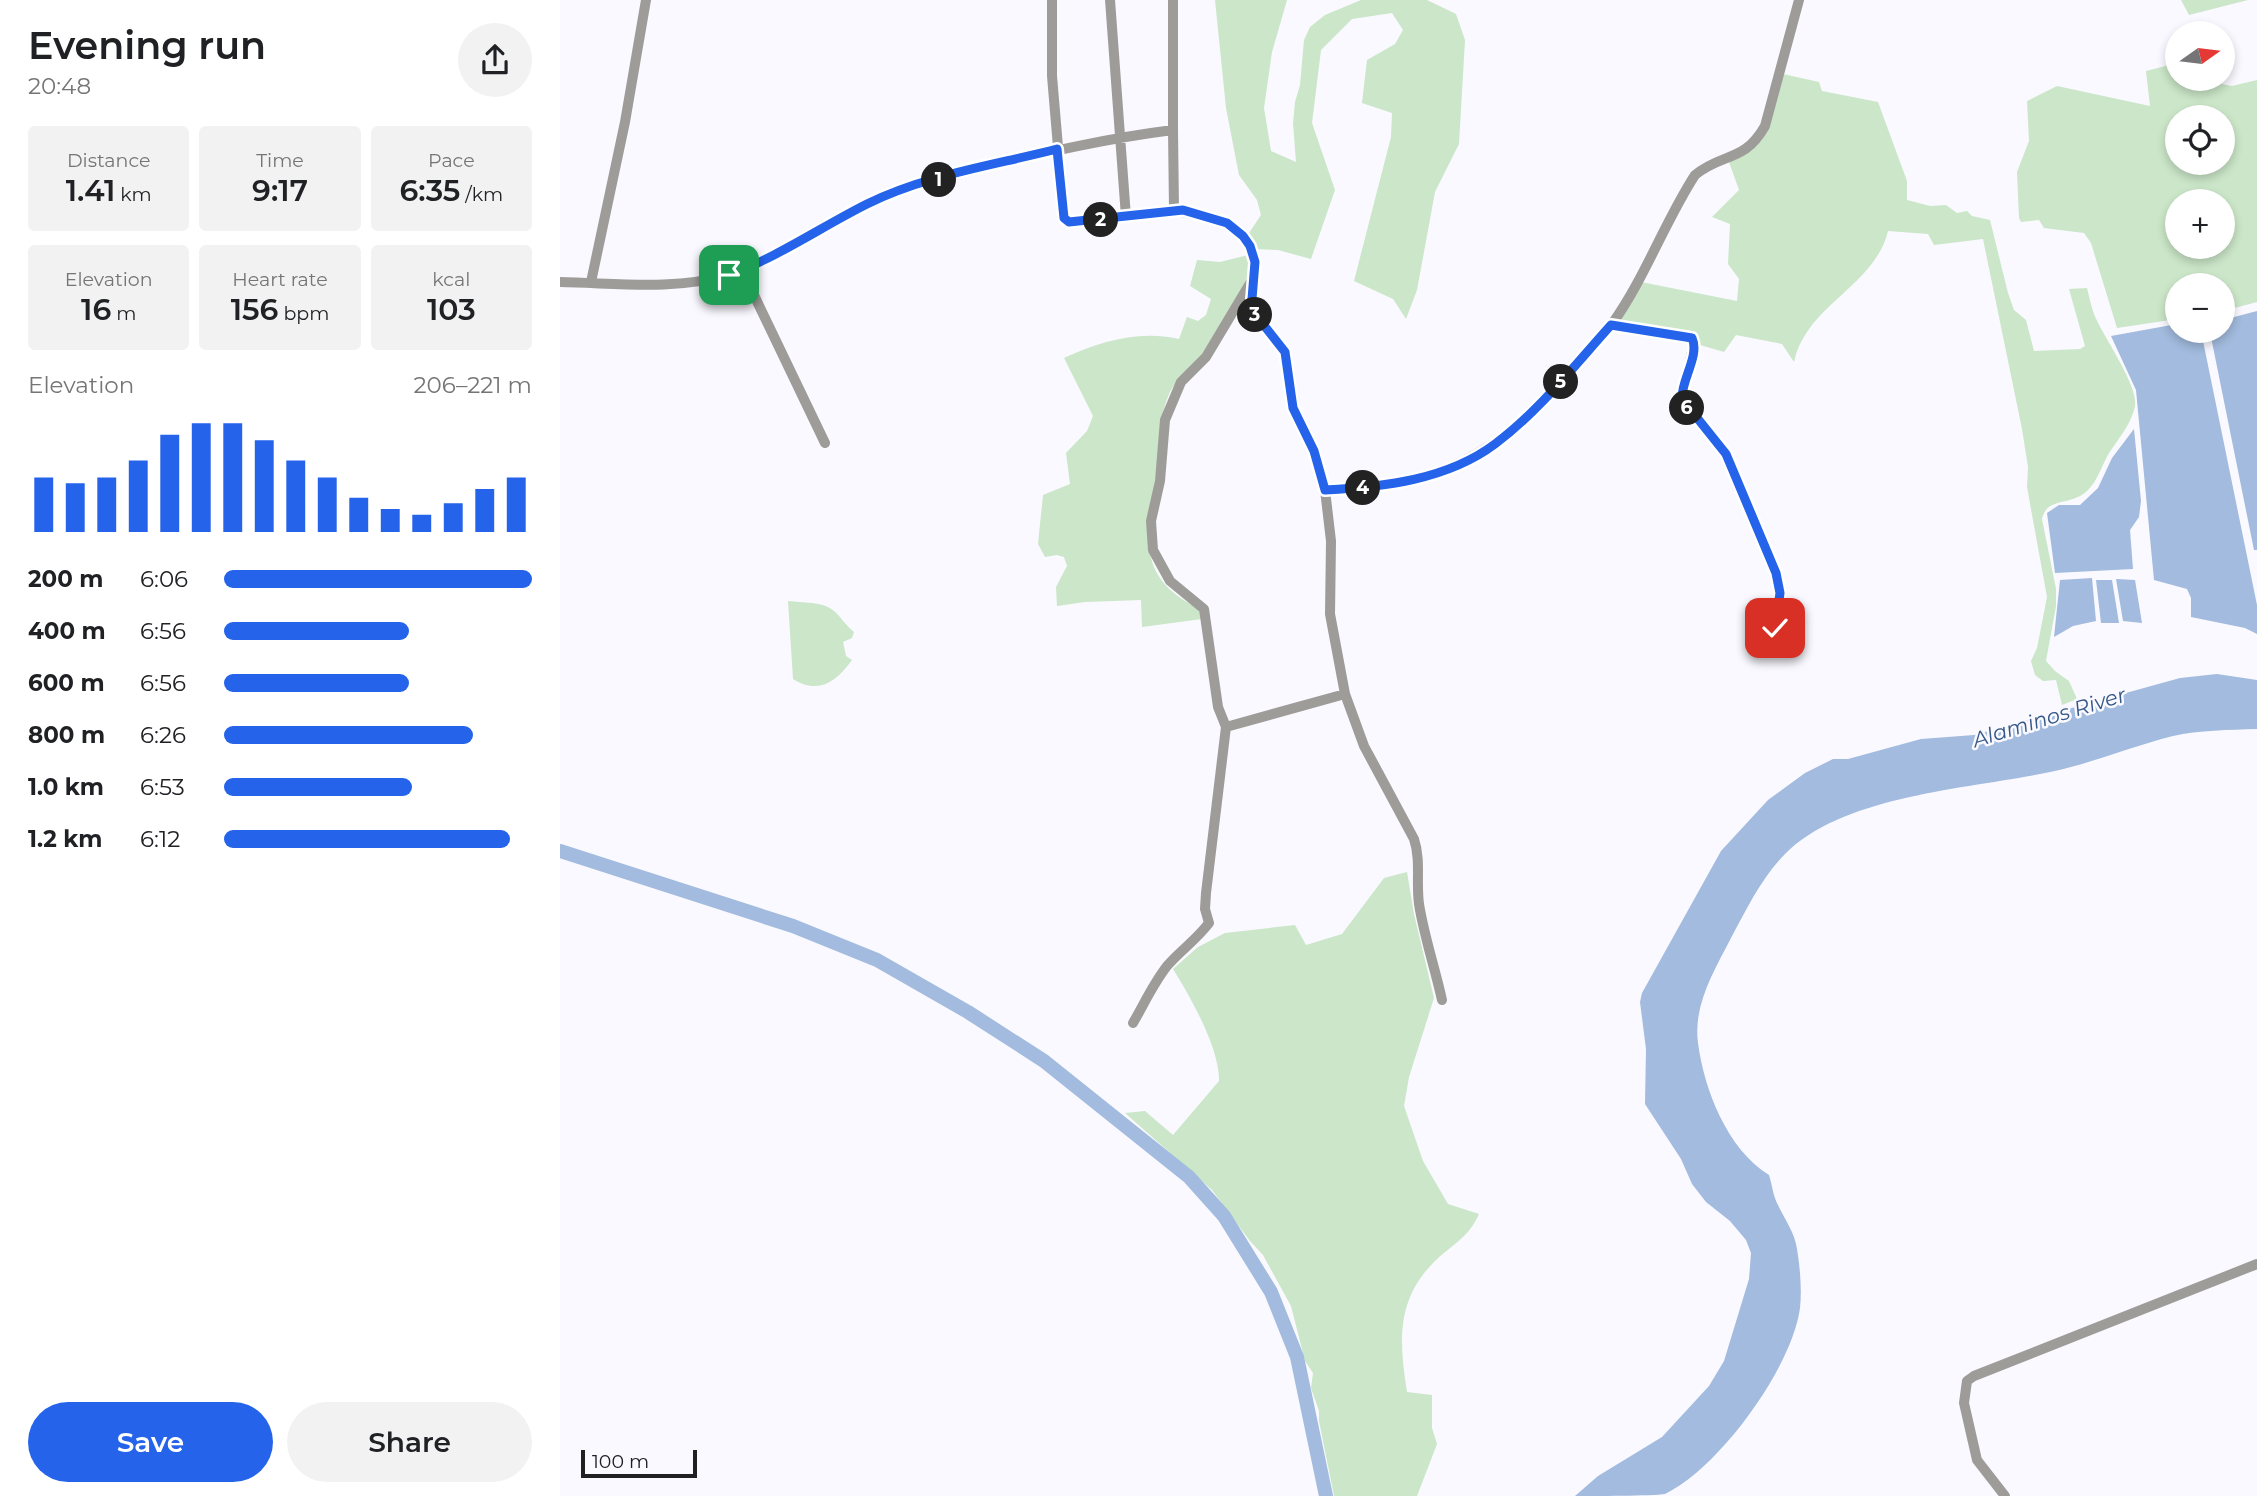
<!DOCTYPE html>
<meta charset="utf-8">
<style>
body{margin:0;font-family:Montserrat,sans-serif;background:#f2f2f2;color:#202124;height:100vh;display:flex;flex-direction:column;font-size:26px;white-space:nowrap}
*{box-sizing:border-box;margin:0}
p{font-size:23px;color:#757577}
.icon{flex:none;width:38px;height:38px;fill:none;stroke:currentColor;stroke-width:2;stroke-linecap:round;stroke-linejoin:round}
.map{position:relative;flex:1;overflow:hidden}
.sheet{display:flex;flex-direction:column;background:#fff;width:560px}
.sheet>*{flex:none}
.needle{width:46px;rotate:76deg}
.fabs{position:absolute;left:1605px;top:21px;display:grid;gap:14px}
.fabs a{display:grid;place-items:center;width:70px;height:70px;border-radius:50%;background:#fff;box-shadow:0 4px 10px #0003;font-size:35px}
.scale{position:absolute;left:21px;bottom:18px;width:116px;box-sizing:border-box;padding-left:7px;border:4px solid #202023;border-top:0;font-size:19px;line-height:24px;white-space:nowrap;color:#202023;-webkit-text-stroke:5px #f9f9ff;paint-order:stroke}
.pin{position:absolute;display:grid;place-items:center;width:60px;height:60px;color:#fff;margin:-30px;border-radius:14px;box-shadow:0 4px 10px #0006}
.km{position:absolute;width:35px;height:35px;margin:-18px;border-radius:50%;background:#222;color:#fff;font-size:19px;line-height:35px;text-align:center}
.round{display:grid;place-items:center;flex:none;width:74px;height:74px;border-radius:37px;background:#f2f2f2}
.headline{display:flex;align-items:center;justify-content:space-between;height:119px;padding:0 28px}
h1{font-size:38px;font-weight:600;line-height:52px}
.figures{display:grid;grid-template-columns:repeat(3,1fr);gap:10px;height:119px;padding:7px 28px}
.figures div{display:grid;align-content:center;border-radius:7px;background:#f2f2f2;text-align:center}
.figures b{font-size:30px;font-weight:600}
.figures small{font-size:19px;font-weight:400}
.figures p{font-size:19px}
.chart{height:196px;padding:14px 28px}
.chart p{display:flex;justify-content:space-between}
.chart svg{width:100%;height:126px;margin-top:7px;stroke:#2563eb;stroke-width:6}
.action{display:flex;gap:14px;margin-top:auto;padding:14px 28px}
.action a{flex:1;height:80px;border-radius:42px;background:#2563eb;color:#fff;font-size:28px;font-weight:600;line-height:80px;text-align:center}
.action a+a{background:#f2f2f2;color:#202124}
ul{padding:0 28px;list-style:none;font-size:23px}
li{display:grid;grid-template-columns:112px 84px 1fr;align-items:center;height:52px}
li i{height:18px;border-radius:9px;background:#2563eb}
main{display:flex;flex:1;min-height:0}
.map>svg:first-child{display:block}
</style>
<main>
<section class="sheet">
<div class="headline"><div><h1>Evening run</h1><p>20:48</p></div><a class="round"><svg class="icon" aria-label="share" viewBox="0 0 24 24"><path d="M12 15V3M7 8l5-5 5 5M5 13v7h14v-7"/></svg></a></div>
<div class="figures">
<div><p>Distance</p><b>1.41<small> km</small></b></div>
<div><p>Time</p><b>9:17</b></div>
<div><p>Pace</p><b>6:35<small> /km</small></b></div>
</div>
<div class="figures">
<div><p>Elevation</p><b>16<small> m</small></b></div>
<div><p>Heart rate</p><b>156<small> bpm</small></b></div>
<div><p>kcal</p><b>103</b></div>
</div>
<div class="chart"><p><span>Elevation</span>206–221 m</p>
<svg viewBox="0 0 160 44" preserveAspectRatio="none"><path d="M5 44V25M15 44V27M25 44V25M35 44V19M45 44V10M55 44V6M65 44V6M75 44V12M85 44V19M95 44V25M105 44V32M115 44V36M125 44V38M135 44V34M145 44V29M155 44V25"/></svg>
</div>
<ul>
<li><b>200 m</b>6:06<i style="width:100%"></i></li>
<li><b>400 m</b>6:56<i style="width:60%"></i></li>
<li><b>600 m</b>6:56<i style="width:60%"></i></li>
<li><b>800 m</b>6:26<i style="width:81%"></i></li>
<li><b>1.0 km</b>6:53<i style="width:61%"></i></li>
<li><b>1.2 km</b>6:12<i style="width:93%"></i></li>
</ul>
<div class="action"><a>Save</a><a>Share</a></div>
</section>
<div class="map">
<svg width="1697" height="1496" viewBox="0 0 1697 1496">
<rect width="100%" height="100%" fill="#f9f9ff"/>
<path fill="#cbe6c8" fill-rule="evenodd" d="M655,0H727L712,52L704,108L711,151L736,162L733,123L735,102L740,85L744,40L750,27L765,15L801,0H867L896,14L905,40L899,144L875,192L857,290L846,319L833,299L794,281L831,137L832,113L802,103L807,60L835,44L843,30L832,13L792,19L761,50L752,123L775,190L751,259L718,250L695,249L687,236L701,215L697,200L679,175L666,108Z
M1621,0H1688L1629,15Z
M1617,63V79H1660L1662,84L1672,86L1697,80V302L1663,311L1662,285H1617V319L1557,328L1531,243L1524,233L1484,228L1479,220L1461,222L1459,218L1457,172L1469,141L1467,101L1497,86L1590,106L1586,71ZM1617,117H1662V163H1617ZM1662,201V247H1617V201Z
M1223,74L1259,82L1262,91L1318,102L1347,181V200L1370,206L1386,205L1397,213L1407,211L1412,216L1430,220L1448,293L1454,310L1466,320L1474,351L1520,349L1525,346L1509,289L1527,288C1529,296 1531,306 1534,314C1543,337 1578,384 1575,406C1572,423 1558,439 1549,453C1542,465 1538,480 1528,490C1511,507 1487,496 1482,519L1496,589V606L1486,661L1495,671L1509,681L1517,699L1502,705L1496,680L1483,681L1475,675L1471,661L1477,648L1487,597L1467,487L1468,467L1462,429L1423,239L1374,245L1368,234L1328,231C1315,286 1246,305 1234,362L1222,344L1176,335L1164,352L1140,345L1135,338L1056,323L1081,282L1177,301L1179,279L1168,264L1170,224L1152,217L1179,190L1169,162C1210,148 1212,111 1223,74Z
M688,255C688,260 690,266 689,271C686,287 653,341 642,356C633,368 617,377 610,392C599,415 600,441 597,466C590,527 569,576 640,609L642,619L582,627L581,600L525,602L497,606L496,587L507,566L504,557L497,555L485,557L478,544L483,495L510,484L506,453L527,431L533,416L504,358C542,341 578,330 619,339L627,317L638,321L646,315L651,299L630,286L637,260L660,262Z
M228,601C242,603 263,601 274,611C281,617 285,625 294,632L292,638L283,642L286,656L292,660C276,682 259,695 233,679Z
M847,872L854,914L874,998L849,1077L844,1106L863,1161L888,1204L919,1214C908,1238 894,1243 875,1261C836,1299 839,1342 847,1392L872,1395V1428L877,1444L857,1496H774L759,1421V1411L751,1388L753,1373L745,1361L731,1306L703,1255L690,1241L652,1190L565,1113L585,1111L613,1135L659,1081C660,1049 630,996 613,969L638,947L665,933L735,925L746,945L782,934L824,878Z"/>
<path fill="#a2bbde" d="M1697,311V550H1694L1651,337V331H1662L1663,320Z
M1617,324V331H1641L1697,605V634L1685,628L1631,617V598L1627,589L1594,580L1576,390L1551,336Z
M1574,429L1581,501L1579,517L1570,530L1573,569L1495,573L1487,513L1499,505H1520L1538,488L1552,458Z
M1532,578L1536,621L1513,626L1494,637L1500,580Z
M1556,579L1575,580L1582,623L1563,621Z
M1536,580H1552L1559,623H1541Z
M1657,674L1697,680V729C1669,730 1639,730 1613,736C1573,746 1535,762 1495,771C1414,789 1286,793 1225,854C1202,877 1186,910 1171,938C1154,971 1133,1005 1138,1043C1144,1089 1167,1149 1209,1175C1212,1184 1213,1196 1218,1205C1225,1220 1235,1233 1237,1249C1240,1267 1242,1290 1240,1308C1232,1368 1159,1468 1105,1494C1093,1496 1032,1496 1015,1496L1038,1476L1102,1437L1149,1386L1164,1361L1189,1279L1191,1253L1186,1240L1170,1221L1146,1202L1132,1184L1121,1159L1085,1104L1086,1049L1080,1002L1082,993L1161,851L1208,800L1245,773L1273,759H1288L1361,739L1414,735L1620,678Z"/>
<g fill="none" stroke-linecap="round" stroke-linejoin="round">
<path stroke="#a2bbde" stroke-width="14" d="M0,851L233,926L317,960L408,1012L484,1061L629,1177L664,1216L711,1292L737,1357L766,1496"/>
<path stroke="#9e9c99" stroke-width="10" d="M492,0V76L504,218L509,222L566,217
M550,0L566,217L614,210L659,220L683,236L694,254L692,299L695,314L725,352L733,408L754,451L765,490L771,541L770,614L785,694L804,746L854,839C861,860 856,882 859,904C864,936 875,968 882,1000
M613,130L614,210
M182,270L265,443
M0,282C57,283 112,291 168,275C219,261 262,224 310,203C347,186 387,177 426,167C488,152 549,138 613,130V0
M31,282L65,122L86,0
M1051,325L1126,336L1134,342L1122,399L1166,454L1216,573L1220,593L1215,628
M765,490C883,485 937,456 1013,368C1026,353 1041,340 1052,324C1085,278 1104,223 1135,175C1163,152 1184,163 1205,126L1239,0
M666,727L658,707L644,609L610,581L593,550L591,521L600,481L605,420L621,382L646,357L692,280
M573,1023C584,1004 593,984 607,966C620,951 636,940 649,923L645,909L646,893L666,727L785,694
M1445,1496L1417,1460L1404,1403L1407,1381L1414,1376L1697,1264"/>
</g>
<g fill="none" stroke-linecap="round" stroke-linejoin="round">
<g stroke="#fff" stroke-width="14">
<path id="route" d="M169,275C218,257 261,227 307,204C365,175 435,165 497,149L504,218L509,222L623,210L667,223L683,236L690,246L695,262L692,299L695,314L725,352L733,408L754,451L765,490C823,487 887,480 935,444C979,411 1014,366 1051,325L1132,338C1140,356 1121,380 1122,399L1166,454L1216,573L1220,593L1215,628"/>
</g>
<use href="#route" stroke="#2563eb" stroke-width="9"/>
</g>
<g text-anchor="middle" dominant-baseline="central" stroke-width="5" stroke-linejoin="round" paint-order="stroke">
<g font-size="21" font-style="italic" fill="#355787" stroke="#f9f9ff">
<text transform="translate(1489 717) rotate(-17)">Alaminos River</text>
</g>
</g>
</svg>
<div class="fabs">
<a><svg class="needle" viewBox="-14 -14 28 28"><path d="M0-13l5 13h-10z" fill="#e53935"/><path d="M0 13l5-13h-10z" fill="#757577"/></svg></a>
<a><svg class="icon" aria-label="locate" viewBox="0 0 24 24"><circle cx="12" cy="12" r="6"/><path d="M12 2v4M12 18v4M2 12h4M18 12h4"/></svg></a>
<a>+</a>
<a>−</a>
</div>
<div class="scale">100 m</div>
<div class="pin" style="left:169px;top:275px;background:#1e9e55"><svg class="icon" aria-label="arrive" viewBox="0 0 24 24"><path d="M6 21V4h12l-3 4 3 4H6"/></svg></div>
<div class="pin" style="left:1215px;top:628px;background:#d93025"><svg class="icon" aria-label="check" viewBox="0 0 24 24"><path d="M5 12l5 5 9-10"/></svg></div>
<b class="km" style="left:379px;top:180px">1</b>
<b class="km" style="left:541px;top:220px">2</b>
<b class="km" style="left:695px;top:315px">3</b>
<b class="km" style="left:803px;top:488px">4</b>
<b class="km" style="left:1001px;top:382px">5</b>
<b class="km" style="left:1127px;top:408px">6</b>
</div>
</main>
